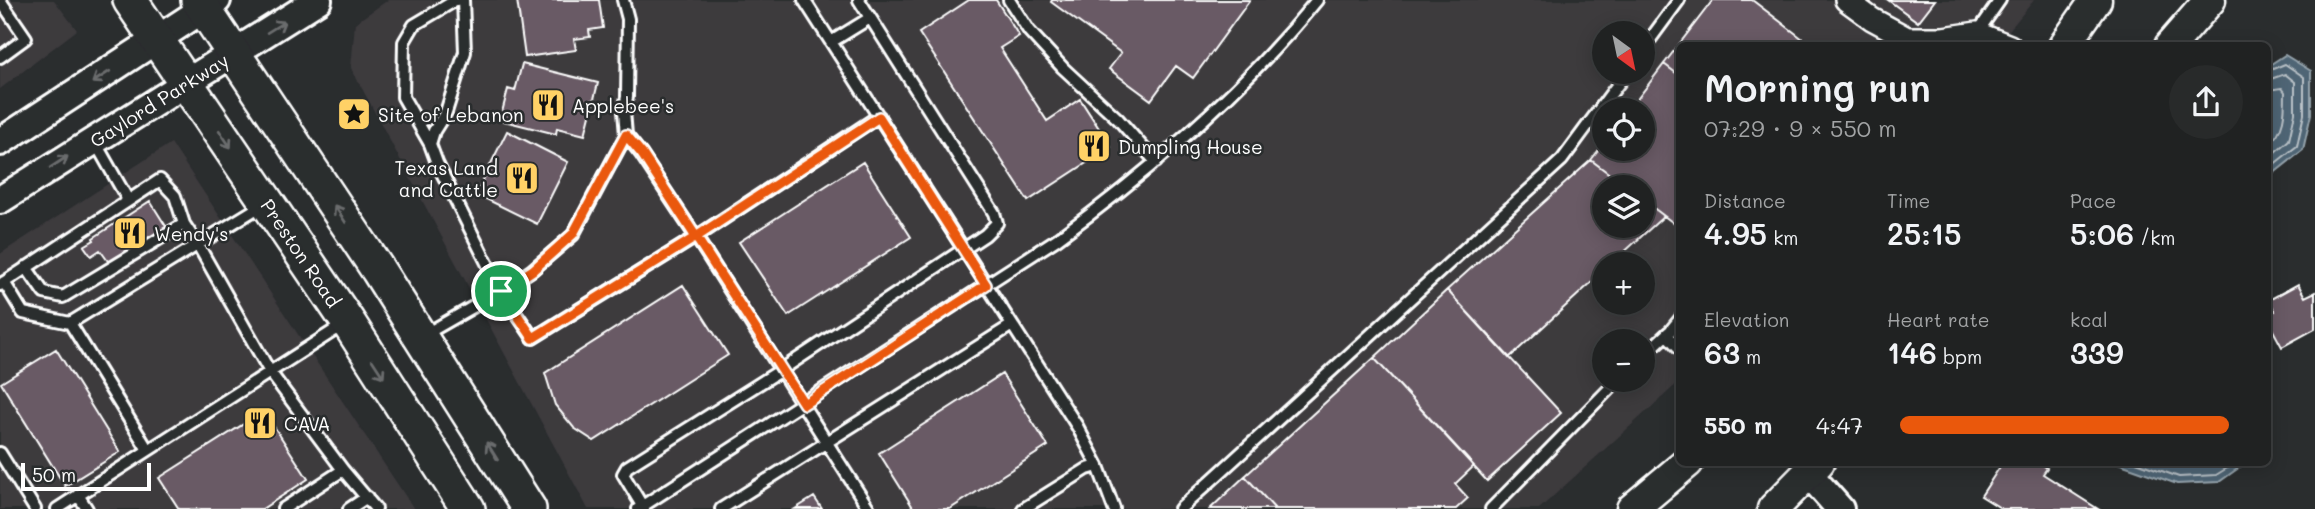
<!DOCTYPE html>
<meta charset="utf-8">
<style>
body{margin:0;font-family:Mali,sans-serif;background:#282a2a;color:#f1f3f6;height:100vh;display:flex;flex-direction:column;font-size:26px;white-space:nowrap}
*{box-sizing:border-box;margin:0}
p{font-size:23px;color:#a2a4a5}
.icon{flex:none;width:38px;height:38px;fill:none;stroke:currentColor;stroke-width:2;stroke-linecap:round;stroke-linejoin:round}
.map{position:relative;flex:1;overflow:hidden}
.side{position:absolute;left:1676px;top:42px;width:595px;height:424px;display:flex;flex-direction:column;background:#202222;border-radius:10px;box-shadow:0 4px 18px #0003,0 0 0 2px #3d3f40}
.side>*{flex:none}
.needle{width:46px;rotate:147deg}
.tools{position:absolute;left:1592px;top:21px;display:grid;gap:14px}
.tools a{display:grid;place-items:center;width:63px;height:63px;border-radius:50%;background:#202222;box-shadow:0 4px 18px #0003,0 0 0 2px #3d3f40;font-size:35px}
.scale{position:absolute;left:21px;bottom:18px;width:130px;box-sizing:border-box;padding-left:7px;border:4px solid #fff;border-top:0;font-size:19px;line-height:24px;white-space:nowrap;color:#fff;-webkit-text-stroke:5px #2a2d2e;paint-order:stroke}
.pin{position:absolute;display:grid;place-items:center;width:60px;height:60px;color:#fff;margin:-30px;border:4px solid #fff;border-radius:50%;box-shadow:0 2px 7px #0007}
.round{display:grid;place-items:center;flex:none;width:74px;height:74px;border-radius:37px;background:#282a2a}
.headline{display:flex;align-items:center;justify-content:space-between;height:119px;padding:0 28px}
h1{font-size:38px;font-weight:600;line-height:52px}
.metrics{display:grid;grid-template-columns:repeat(3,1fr);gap:10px;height:119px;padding:7px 28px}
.metrics div{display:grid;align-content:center}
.metrics b{font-size:30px;font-weight:600}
.metrics small{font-size:19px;font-weight:400}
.metrics p{font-size:19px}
ul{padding:0 28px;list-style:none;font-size:23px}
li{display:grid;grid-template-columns:112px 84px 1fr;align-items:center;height:52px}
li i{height:18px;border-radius:9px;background:#ea580c}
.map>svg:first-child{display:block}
</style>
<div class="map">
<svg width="2315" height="509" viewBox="0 0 2315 509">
<rect width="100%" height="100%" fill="#2a2d2e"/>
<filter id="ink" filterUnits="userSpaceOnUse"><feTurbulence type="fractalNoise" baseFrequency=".0143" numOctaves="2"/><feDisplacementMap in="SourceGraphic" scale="14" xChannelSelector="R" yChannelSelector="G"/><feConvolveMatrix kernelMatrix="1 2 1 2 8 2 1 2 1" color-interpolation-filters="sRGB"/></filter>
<g filter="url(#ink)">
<path fill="#3d3a3e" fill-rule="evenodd" d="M0,0H54L77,30L0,89Z
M388,0H2034L1997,45L1680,46V381L1539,509H588L351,68L355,23ZM1605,33H1643V72H1605ZM1605,110H1643V149H1605ZM1605,187H1643V226H1605ZM1605,264H1643V303H1605ZM1605,341H1643V380H1605Z
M171,143L414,509H0V254Z"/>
<path fill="#4f6574" stroke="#95a3ac" stroke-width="2" d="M2285,55L2311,71V114L2303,150L2268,178V66Z
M2115,462H2247L2219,482L2177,484Z"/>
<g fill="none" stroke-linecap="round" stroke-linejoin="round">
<path stroke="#b9c1c7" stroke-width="2" d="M2268,71L2285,64L2304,77V114L2297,146L2268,169
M2268,80L2285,74L2295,82V113L2289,140L2268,158
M2268,90L2282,88L2285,92C2285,113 2285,131 2268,145
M2136,462L2179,477L2216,475L2237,462"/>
</g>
<path fill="#695a65" stroke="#fff" stroke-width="2" d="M517,0H599L603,28L589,30L590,37L574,39L576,50L525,57Z
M969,0H996L1019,36L1000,48L1047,121L1080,99L1111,147L1028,201L919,33Z
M1052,0H1250L1193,78L1176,66L1151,100L1109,69L1121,53L1051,2Z
M1713,0H1752L1812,46H1680V76L1664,64Z
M1888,0H1935L1918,22Z
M522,64L598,83L585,135L557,128L556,134L500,120L508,89L515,91Z
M1664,64L1680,76V228L1643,200V187H1627L1591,160L1605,142V149H1643V110H1629Z
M507,131L568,162L537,224L476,194Z
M1591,160L1627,187H1605V226H1643V200L1664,216L1611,264H1605V270L1509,358L1447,290Z
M863,162L911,237L788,316L739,242Z
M150,201L167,228L110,264L100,250L91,256L84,246L94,240L93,238Z
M2298,284L2305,297L2315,292V329L2282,347L2268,321V314L2275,311L2269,300Z
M683,285L728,355L594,441L574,428L555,405L545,373Z
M1447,290L1561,413L1487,481L1374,358Z
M56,349L120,452L65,486L1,383Z
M1374,358L1474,466L1455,484L1468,498L1456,509H1275L1245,476Z
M1002,374L1048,446L950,509H914L879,453Z
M264,411L308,479L262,509H179L159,478Z
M2003,462H2038L2047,468L2043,474L2098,509H2002L1981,496Z
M1245,476L1275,509H1210Z
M814,497L822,509H795Z"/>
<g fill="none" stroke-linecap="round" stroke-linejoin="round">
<g stroke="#fff" stroke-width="16">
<path id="service" d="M623,0L628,19L627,97L624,111L626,135L641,154L696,237L869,509
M804,0L1077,426L1098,466L1114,509
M1009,0L1029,31L1063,68L1118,119L1156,162
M1977,33L2000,0
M831,42L870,18
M1643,49L1679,0
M0,57L26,38L0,0
M626,135L573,235L532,270L501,291L533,338L696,237L879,116
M95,142L128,200
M430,144L403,97L404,42L414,25L456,0
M26,267L44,293L63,297L184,224
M4,282L23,313L70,323L264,204
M0,285L160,180L175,196L184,224L198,245L270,372L343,470L376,509
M1680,319L1667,335L1680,349
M70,323L148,450
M424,335L501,291L437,163L430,144L434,131L446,112L465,52L463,0
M1643,356L1669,332
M0,453L35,509
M78,495L87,509
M57,509L346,323
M283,509L343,470
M349,509L367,497
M638,509L1057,239C1153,169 1242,92 1317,0
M644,509L623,474L627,467L781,370L985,235L997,223L994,213L859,0
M721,509L1012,325
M1023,509L1087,469L1098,466
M1180,509L1562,160L1627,72
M1491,509L1618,380"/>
</g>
<g stroke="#fff" stroke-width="26">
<path id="minor" d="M1846,0L1872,19L1907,38H1943L1977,33L2010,46"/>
</g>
<g stroke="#fff" stroke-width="32">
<path id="tertiary" d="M0,142L217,0
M0,200L318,0
M1809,474L1840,509"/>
</g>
<g stroke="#fff" stroke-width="35">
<path id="secondary" d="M2064,46L2096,0
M2170,46L2210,0
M1632,509L1688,462
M1773,509L1819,462"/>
</g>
<g stroke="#fff" stroke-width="38">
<path id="primary" d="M130,0L348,322L468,509
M198,0L378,270L529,509"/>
</g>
<use href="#service" stroke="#2a2d2e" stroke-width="10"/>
<use href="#minor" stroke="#2a2d2e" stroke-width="21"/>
<use href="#tertiary" stroke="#2a2d2e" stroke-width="26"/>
<use href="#secondary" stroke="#2a2d2e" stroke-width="30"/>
<use href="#primary" stroke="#2a2d2e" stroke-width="33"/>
</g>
<defs><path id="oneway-shaft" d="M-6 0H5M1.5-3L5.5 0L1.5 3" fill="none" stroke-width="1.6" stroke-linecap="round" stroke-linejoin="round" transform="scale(1.75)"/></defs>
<g stroke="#6a6c6d">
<use href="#oneway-shaft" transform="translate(276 27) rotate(-32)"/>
<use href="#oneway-shaft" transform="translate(101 77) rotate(147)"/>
<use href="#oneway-shaft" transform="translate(225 139) rotate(56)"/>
<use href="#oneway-shaft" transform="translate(59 162) rotate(-33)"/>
<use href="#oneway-shaft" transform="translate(340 214) rotate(-123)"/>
<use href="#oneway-shaft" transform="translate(378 369) rotate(57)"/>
<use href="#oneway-shaft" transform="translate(492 451) rotate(-122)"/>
</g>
</g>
<g fill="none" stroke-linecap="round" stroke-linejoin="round" filter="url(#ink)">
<g stroke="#fff" stroke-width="14">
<path id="route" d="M501,291L533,338L696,237L804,404L986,285L879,117L696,237L642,154L626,135L573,234L533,270L501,291"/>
</g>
<use href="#route" stroke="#ea580c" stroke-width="9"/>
</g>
<defs>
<g id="restaurant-square" transform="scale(1.75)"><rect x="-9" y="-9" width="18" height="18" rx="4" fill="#ffd166" stroke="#2a2d2e"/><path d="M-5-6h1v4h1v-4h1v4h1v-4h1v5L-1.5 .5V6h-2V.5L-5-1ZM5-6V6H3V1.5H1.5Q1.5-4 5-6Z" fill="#111"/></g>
<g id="sight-square" transform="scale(1.75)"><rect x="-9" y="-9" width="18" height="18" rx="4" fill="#ffd166" stroke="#2a2d2e"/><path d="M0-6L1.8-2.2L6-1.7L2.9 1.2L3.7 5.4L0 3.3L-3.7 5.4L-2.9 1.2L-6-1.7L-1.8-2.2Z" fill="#111"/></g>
</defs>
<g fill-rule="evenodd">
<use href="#restaurant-square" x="548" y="105"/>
<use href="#sight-square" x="354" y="114"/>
<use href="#restaurant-square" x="1094" y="146"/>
<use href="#restaurant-square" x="522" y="178"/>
<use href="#restaurant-square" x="130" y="233"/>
<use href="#restaurant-square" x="260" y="423"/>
</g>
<g text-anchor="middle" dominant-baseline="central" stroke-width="5" stroke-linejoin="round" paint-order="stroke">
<g font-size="19" fill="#fff" stroke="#2a2d2e">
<text transform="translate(159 100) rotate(-32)">Gaylord Parkway</text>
<text transform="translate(301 253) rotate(56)">Preston Road</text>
</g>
<g font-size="19" fill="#fff" stroke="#2a2d2e" text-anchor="start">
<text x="572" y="105">Applebee's</text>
<text x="378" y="114">Site of Lebanon</text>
<text x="1118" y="146">Dumpling House</text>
<text x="498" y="167" text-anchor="end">Texas Land<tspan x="498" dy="22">and Cattle</tspan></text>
<text x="154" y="233">Wendy's</text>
<text x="284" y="423">CAVA</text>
</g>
</g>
</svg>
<div class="tools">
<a><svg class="needle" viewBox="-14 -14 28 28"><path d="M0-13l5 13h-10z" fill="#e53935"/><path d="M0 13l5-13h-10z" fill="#a2a4a5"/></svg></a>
<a><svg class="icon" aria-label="locate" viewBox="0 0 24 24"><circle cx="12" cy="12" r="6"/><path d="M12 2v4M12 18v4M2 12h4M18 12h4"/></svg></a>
<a><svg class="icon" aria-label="layers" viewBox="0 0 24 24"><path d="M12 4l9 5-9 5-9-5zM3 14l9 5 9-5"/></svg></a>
<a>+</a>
<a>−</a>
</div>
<div class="scale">50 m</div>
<div class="pin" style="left:501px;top:291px;background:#1e9e55"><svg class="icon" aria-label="arrive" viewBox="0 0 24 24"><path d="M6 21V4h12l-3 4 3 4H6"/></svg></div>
<section class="side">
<div class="headline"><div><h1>Morning run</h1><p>07:29 · 9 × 550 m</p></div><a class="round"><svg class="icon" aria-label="share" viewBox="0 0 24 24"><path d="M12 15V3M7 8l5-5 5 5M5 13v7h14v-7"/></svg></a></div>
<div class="metrics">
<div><p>Distance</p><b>4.95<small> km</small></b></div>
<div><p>Time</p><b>25:15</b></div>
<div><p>Pace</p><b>5:06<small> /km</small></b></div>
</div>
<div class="metrics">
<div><p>Elevation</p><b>63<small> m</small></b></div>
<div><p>Heart rate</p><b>146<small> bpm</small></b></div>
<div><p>kcal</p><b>339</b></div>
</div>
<ul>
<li><b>550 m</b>4:47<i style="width:96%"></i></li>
</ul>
</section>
</div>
